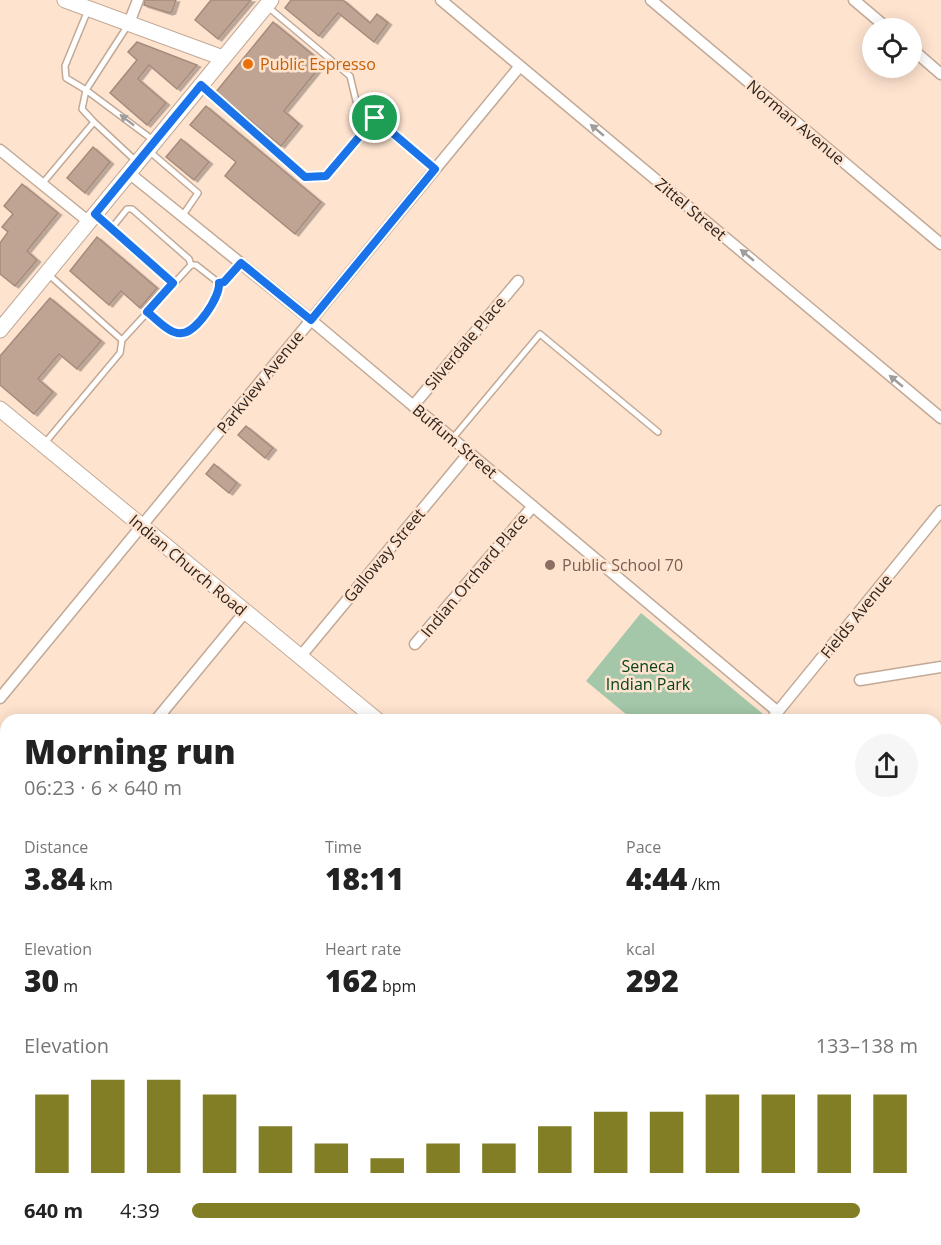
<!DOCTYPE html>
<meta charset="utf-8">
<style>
body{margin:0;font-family:"Open Sans",sans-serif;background:#f6f6f6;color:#222;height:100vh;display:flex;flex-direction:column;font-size:22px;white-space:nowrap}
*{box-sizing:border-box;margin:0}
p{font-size:20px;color:#767676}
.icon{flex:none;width:33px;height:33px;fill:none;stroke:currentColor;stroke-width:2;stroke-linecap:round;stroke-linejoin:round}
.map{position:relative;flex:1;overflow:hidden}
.drawer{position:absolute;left:0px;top:714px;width:942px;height:531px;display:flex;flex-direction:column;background:#fff;border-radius:18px 18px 0 0;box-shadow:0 3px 15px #0003}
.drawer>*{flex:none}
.fabs{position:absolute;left:862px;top:18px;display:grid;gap:12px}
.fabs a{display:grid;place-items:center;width:60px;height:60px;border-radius:50%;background:#fff;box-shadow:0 3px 15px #0003;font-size:30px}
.pin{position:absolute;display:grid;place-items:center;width:51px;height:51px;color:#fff;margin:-26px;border:3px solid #fff;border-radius:50%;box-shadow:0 2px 6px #0007}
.round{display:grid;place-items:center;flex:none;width:63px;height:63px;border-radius:32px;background:#f6f6f6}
.overview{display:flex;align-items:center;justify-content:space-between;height:102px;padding:0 24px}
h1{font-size:33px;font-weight:800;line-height:45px}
.figures{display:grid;grid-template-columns:repeat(3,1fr);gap:9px;height:102px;padding:6px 24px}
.figures div{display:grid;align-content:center}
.figures b{font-size:30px;font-weight:800}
.figures small{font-size:16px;font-weight:400}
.figures p{font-size:16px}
.chart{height:168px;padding:12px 24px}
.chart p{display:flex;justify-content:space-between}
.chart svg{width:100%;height:108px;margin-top:6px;stroke:#817e26;stroke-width:6}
ul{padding:0 24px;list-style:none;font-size:20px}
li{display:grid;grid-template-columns:96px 72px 1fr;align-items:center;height:45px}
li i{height:15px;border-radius:8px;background:#817e26}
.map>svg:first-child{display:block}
</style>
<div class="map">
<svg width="941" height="1245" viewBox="0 0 941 1245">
<defs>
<filter id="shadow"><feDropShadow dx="3.5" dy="2" stdDeviation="0" flood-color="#0004"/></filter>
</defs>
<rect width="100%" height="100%" fill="#fee3cf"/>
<path fill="#a3c7a8" d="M641,613L763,714L759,720H633L586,681Z
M941,746V1245H927L926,1239H936V747Z"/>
<path fill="#c0a493" stroke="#a58b7b" stroke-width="1.5" filter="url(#shadow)" d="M145,0H176L172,12L169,13L144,5Z
M211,0H251L218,39L195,20Z
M291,0H343L370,23L377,14L388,23L374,42L338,13L319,36L285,8Z
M273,22L323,63L284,111L299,124L281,146L216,92Z
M137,42L197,65L177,89L149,65L138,79L166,103L147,125L110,93L137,60L128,52Z
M206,106L321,202L295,234L225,176L236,162L190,125Z
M181,139L209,162L194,180L166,157Z
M93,147L110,162L85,193L67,178Z
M22,184L58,213L27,251L37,260L15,286L0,274V243L8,232L2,227L13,214L4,206Z
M97,237L157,288L140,308L121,291L109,305L70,271Z
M50,298L101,341L77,369L59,354L38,379L53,392L34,414L0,385V356Z
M246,426L273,448L265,458L238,435Z
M214,464L237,483L229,493L206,474Z"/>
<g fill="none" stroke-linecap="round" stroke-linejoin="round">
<g stroke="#c2a996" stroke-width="8">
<path id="lane" d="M268,7L350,76L356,101L435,169
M88,10L65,66L66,78L86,90L82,109L94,122
M128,25L86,90L153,140
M203,88L305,177L326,176L376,118
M149,151L198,193L183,215
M42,184L94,122L137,162
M96,216L173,283
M111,229L127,209H132L189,259L191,265
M147,312C157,319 170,335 182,333C197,332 220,297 219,283
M122,340L191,265H196L219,283L224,282L241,263
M452,439L540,334L658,432
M44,444L120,353L122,340L48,274
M0,1125H6
M0,1163L6,1156
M100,1245L101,1239"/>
</g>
<g stroke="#c2a996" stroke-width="13">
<path id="street" d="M441,0L941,418
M651,0L941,244
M854,0L887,28
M129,23L138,0
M912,49L941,74
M0,150L89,222
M129,173L311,320L778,712
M413,406L518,281
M415,644L533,506
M300,657L469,453
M860,680L941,667
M0,698L520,66
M156,720L245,612
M771,720L941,511
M0,840L6,845
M0,1013L6,1018
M273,1239L281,1245
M411,1245L416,1239"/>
</g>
<g stroke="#c2a996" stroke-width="17">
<path id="secondary" d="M65,0L223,58
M0,330L271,0
M0,409L377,720
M718,1239L719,1245"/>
</g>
<use href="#lane" stroke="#fff" stroke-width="5"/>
<use href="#street" stroke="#fff" stroke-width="10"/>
<use href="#secondary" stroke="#fff" stroke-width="15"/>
</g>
<defs><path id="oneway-solid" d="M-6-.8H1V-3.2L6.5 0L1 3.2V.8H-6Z" transform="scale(1.5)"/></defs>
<g fill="#a19d9a">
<use href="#oneway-solid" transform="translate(127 120) rotate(-142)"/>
<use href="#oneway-solid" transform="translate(597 130) rotate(-140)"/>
<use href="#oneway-solid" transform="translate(747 255) rotate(-140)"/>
<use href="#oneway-solid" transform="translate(896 381) rotate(-140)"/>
</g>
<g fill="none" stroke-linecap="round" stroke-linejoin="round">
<g stroke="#fff" stroke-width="12">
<path id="route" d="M201,85L305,177L326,176L375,118L435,169L311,320L241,263L224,282L219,283C220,297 197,332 182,333C170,335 157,319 147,312L173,283L95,214Z"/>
</g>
<use href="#route" stroke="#1a73e8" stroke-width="8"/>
</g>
<circle fill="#e8710a" stroke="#fee3cf" stroke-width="2" cx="248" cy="64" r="6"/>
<circle fill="#8d6e63" stroke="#fee3cf" stroke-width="2" cx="550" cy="565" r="6"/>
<g text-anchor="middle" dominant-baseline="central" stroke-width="5" stroke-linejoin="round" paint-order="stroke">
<g font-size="16" fill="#c56008" stroke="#fee3cf" text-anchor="start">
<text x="260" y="64">Public Espresso</text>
</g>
<g font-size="16" fill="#2f251e" stroke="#fee3cf">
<text transform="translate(796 122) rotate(40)">Norman Avenue</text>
<text transform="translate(691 209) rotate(40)">Zittel Street</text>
<text transform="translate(465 343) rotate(-50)">Silverdale Place</text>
<text transform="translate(260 382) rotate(-51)">Parkview Avenue</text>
<text transform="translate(455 441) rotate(40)">Buffum Street</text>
<text transform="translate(384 555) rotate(-50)">Galloway Street</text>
<text transform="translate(188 565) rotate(40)">Indian Church Road</text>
<text transform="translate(474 575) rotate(-50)">Indian Orchard Place</text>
<text transform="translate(856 616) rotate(-51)">Fields Avenue</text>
</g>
<g font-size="16" fill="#785e54" stroke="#fee3cf" text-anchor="start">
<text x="562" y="565">Public School 70</text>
</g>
<g font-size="16" fill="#07421a" stroke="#fee3cf">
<text x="648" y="666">Seneca<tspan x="648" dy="18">Indian Park</tspan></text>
</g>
</g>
</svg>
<div class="fabs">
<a><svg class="icon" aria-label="locate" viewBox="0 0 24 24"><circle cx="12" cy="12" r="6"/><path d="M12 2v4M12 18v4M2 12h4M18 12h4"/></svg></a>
</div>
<div class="pin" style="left:375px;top:118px;background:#1e9e55"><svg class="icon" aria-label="arrive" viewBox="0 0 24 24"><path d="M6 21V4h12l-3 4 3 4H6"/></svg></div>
<section class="drawer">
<div class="overview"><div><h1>Morning run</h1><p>06:23 · 6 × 640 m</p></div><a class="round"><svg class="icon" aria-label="share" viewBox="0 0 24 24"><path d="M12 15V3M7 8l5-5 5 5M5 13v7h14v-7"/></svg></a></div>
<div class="figures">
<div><p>Distance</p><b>3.84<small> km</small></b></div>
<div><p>Time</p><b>18:11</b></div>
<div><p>Pace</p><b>4:44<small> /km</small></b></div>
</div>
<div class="figures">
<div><p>Elevation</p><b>30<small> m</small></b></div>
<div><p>Heart rate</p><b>162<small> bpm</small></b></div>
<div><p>kcal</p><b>292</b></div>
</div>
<div class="chart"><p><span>Elevation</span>133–138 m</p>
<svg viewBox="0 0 160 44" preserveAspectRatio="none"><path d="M5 44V12M15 44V6M25 44V6M35 44V12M45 44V25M55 44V32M65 44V38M75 44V32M85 44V32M95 44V25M105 44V19M115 44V19M125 44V12M135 44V12M145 44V12M155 44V12"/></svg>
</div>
<ul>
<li><b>640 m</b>4:39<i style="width:92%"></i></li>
</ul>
</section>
</div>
